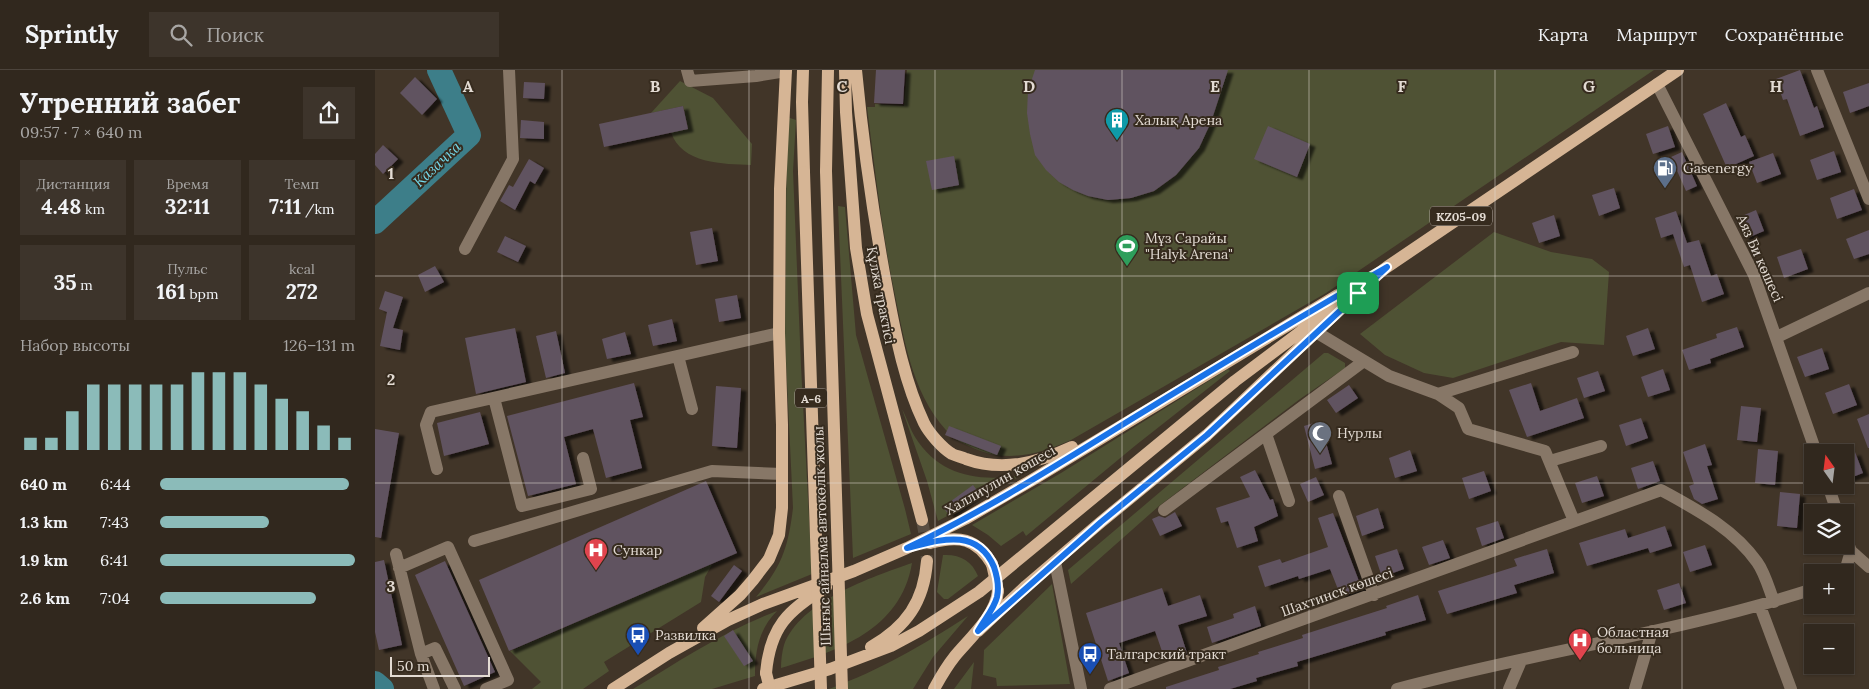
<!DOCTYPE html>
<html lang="ru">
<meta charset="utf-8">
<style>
body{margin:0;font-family:Lora,serif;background:#3d342b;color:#f1f3f6;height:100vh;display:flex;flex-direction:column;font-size:19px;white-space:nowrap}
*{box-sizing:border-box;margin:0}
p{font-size:16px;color:#a8a6a4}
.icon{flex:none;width:28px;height:28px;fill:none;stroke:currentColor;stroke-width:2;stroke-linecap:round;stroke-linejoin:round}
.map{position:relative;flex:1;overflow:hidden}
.side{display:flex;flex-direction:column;background:#31281e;width:375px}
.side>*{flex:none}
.needle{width:32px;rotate:346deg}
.controls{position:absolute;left:1429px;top:374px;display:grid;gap:10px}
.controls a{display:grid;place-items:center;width:50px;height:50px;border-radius:0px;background:#31281e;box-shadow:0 1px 4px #0004,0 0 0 1px #4c443c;font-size:25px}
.scale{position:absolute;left:15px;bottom:12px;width:100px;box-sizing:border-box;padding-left:5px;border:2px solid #e3dbd3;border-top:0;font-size:14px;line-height:18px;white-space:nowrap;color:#e3dbd3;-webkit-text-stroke:4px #362b1e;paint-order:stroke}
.pin{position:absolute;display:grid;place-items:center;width:42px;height:42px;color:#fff;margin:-21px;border-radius:10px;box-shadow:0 2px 8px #0006}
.round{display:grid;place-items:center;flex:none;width:52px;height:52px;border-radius:0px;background:#3d342b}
.overview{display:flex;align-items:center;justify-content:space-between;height:85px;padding:0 20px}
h1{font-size:28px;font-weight:700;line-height:38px}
.figures{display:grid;grid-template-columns:repeat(3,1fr);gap:8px;height:85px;padding:5px 20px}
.figures div{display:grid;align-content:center;border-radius:0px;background:#3d342b;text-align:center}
.figures b{font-size:21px;font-weight:700}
.figures small{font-size:14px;font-weight:400}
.figures p{font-size:14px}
.chart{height:140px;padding:10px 20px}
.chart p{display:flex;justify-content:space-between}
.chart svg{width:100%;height:90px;margin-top:5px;stroke:#8bbbb9;stroke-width:6}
ul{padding:0 20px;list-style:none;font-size:16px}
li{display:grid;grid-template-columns:80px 60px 1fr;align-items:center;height:38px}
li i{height:12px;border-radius:6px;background:#8bbbb9}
header{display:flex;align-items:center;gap:30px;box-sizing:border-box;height:70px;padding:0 25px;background:#31281e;border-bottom:1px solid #4c443c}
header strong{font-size:24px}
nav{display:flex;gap:28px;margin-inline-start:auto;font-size:18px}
.search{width:350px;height:45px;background:#3d342b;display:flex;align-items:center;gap:12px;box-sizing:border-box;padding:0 18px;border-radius:0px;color:#a8a6a4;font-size:19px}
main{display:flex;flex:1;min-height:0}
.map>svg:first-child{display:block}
</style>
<header>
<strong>Sprintly</strong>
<div class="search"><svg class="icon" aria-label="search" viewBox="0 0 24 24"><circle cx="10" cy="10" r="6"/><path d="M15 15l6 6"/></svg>Поиск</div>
<nav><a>Карта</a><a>Маршрут</a><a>Сохранённые</a></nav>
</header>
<main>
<section class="side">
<div class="overview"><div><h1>Утренний забег</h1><p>09:57 · 7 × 640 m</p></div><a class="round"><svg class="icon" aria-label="share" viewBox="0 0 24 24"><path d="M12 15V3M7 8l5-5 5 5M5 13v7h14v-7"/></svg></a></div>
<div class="figures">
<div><p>Дистанция</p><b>4.48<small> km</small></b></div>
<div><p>Время</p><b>32:11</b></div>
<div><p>Темп</p><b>7:11<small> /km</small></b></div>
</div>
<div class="figures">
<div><b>35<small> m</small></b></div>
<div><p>Пульс</p><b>161<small> bpm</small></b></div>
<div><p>kcal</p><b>272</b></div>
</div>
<div class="chart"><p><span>Набор высоты</span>126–131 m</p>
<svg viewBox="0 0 160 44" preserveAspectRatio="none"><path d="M5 44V38M15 44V38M25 44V25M35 44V12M45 44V12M55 44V12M65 44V12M75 44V12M85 44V6M95 44V6M105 44V6M115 44V12M125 44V19M135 44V25M145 44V32M155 44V38"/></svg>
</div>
<ul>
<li><b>640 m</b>6:44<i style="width:97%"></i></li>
<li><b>1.3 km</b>7:43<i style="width:56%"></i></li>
<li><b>1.9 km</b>6:41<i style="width:100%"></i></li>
<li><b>2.6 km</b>7:04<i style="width:80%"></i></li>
</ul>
</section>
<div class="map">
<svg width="1494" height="619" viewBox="0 0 1494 619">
<defs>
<filter id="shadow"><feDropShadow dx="5.5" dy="3" stdDeviation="1" flood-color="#0009"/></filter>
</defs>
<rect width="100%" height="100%" fill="#413528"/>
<path fill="#4f5234" d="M532,0H1279L951,223L696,370C662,385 629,394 594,376C589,373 582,371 578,367C539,331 530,274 520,225C507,163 500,100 492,37H500V34L529,36Z
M305,11L338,28L377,74L376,95C349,94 306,94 296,62L313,58L308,36L276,43Z
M412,47L421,50L418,101L426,296L437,504L381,527C407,496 413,478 418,438L410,270Z
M463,136L470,137L481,265L530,439L536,464L478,488Z
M1119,162L1176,182L1217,189L1234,202L1229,275L1186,272L1078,308L1049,303L1010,285L985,264Z
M949,283H953L970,293V298L925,329L784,436L696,514L693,500Z
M853,299L855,301L761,375L651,466L648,461L626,476L613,465L597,455L686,403Z
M527,339C532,348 535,359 540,367C565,407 605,412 647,405L563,451L552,411Z
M568,485C585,484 597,491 603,506L573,529H569L562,522Z
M338,493L330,507L326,532L229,592L234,601L208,619H157L166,612L135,581Z
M537,493C526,560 463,581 406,598C406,590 407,582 409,575C425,531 497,507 537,493Z
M677,514L695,614L622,616L621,608L608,605L609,580Z
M402,541C384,559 380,580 380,606L337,619H258C304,591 351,560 402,541Z
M593,546L558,587L538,619H454C507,599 546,576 593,546Z
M599,592L596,619H579Z"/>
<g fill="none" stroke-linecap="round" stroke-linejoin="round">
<path stroke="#3d7e89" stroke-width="24" d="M0,152L94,65L64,0
M0,613L7,619"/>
</g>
<path fill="#615260" filter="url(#shadow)" d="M501,0H530L528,34L499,33Z
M660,0H853L836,52L824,78L801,105L779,121L756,128L733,130L713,126L698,120L684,112L671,100L660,85L655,64L652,43L653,21Z
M1425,0L1439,38L1442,36L1449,57L1425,66L1412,29L1408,30L1401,9Z
M40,7L62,29L47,45L25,23Z
M149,12L170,13L169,29L148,28Z
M1494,13V36L1475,43L1468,22Z
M1351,33L1366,67L1370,65L1379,86L1352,98L1328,44Z
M308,36L313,59L229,77L224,54Z
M146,50L169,52V69L145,68Z
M893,56L935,74L922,107L879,89Z
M1293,56L1300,77L1278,84L1271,64Z
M8,75L23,89L8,104L0,95V84Z
M1459,81L1466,102L1442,110L1435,90Z
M1307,82L1322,116L1311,121L1296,87Z
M1398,83L1406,104L1382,113L1374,92Z
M579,86L584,115L557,120L551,91Z
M154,89L169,98L160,114L155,111L140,140L125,131L134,115L138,117Z
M1239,118L1245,138L1224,146L1217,125Z
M1479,119L1487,140L1462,149L1455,128Z
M1381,140L1389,161L1370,169L1360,149Z
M1301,141L1312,173L1324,170L1336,206L1342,204L1349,224L1327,232L1315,195L1309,197L1298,164L1286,168L1280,148Z
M1179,145L1185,166L1164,173L1157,153Z
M337,158L343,191L321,195L315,162Z
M1494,160V184L1479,189L1471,169Z
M130,166L151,176L143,192L122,182Z
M1426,179L1433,199L1409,208L1402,187Z
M60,196L69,212L50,222L43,205Z
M10,221L28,227L18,258L28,260L25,280L5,276L12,242L4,239Z
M362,225L366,248L344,252L340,229Z
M297,249L302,271L278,276L273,255Z
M1362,257L1369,277L1335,289L1336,293L1314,300L1307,280L1342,268L1341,264Z
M140,258L151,312L101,324L90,268Z
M1273,258L1280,279L1258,286L1251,266Z
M181,261L190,303L171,308L161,266Z
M250,262L256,284L232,289L227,269Z
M1447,278L1454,299L1430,307L1422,287Z
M1288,299L1295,320L1273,327L1266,307Z
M1223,301L1230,321L1209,328L1202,308Z
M259,313L268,347L255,350L267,398L231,408L218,359L189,367L201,414L153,426L132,346Z
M1156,313L1165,341L1202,328L1209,348L1152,367L1134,320Z
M1474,314L1482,335L1458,344L1450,323Z
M974,315L983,328L961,343L952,330Z
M341,316L366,318L362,378L337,376Z
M1366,336L1386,338L1382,372L1362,370Z
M105,342L114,374L69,386L62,353Z
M1494,344V378H1493L1482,349Z
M1266,348L1273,368L1251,376L1244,355Z
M945,351L957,394L940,399L929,356Z
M574,356L626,376L622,385L570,365Z
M0,359L24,363L6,468L0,467Z
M1330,374L1337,395L1332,396L1343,429L1327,434L1319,429L1314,416L1319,414L1308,382Z
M1383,379L1403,381L1400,415L1380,413Z
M1035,380L1042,401L1020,408L1014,388Z
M1480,382L1488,403L1470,410V386Z
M1278,391L1285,411L1263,419L1256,398Z
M880,400L895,430L898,429L903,446L879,457L883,471L862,478L853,451L846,453L841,438L875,427L865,407Z
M1109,401L1116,421L1094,429L1087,408Z
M1222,406L1229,426L1207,433L1200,413Z
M941,407L949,425L933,432L925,414Z
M331,411L362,483L134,581L104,510Z
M598,415L604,423L574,445L568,437Z
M1405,422L1425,424L1422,458L1402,456Z
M1003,438L1009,458L987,466L981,446Z
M800,442L807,456L785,466L777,449L784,446L790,448Z
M958,443L987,519L966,527L955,499L924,509L923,506L890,517L883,496L905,489L907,493L953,477L943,448Z
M1123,451L1129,468L1107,476L1101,458Z
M1290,456L1297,476L1275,483L1273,478L1212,496L1204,473L1250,459L1253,468Z
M1068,470L1075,488L1054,495L1047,477Z
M1330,475L1337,495L1315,502L1308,482Z
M1022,479L1029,499L1007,507L1000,486Z
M1172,479L1179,503L1139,515L1142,523L1072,544L1063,521L1142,496L1139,489Z
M9,490L27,575L4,580L0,562V492Z
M70,491L120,602L89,616L40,505Z
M359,495L367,501L344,532L336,526Z
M1304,513L1311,533L1289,540L1282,520Z
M787,518L793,536L825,525L832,546L803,555L812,583L790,590L780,561L744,573L754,603L733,611L711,543Z
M1043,525L1051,550L1010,562L1011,565L922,592L923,596L881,608L882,611L855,619H791V617L844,600L843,597L884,584L883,582L928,568L927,565L1012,538L1011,536Z
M880,536L886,556L837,573L832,557L859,548L858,544Z
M358,560L378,591L369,596L349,566Z"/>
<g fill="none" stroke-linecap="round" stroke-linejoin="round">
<path stroke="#594e42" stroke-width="12" stroke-dasharray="12 6" stroke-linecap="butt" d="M547,450L550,466L552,491"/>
<path stroke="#877767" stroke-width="12" d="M312,0L315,11L381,6L411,1
M1442,0L1494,129
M1282,14L1379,205L1441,382
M90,179L138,89L134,0
M941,262L1014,306L1063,324L1084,338L1093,359L1170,381L1199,451
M1402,267L1494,223
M303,286L317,339
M1063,324L1198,282
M119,328L147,436L216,419L208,388
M891,364L914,431
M1175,391L1226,376
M62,399L51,355L56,342L404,263
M1453,415L1462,442
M964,426L999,525
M789,440L989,291
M1470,465L1476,481L1494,497
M99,471L337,401L407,404
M21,484L46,584L59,619
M680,492L706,619
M24,498L73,477L133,610L111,619
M1467,502L1471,498L1476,481
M1385,536L1416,619
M46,584L60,578L80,619
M735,619L1286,420C1322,440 1358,458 1382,492C1390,503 1394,519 1399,532
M1022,619C1160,582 1302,563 1438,519
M1134,619L1146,591
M1260,619L1277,561"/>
<path stroke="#d6b595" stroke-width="12" d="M428,0L427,32L429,102
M470,0L471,42L481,178L492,244L547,450
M481,0C488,75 499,151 513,225C521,268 530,313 549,353C554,363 567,378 577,384C581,386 587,387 591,389C627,402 663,393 697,377
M451,101L453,0
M555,473C584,465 601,468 617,494
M328,558L365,525L378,510L394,489L404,465L407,438V355L404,263L405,119L411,0
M603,561L651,516L726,452L832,365L960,244
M496,577C531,557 549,532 552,491
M391,603C395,557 413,540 451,517
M238,619L294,583L353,550L388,534L479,501L532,478L590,449L657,410L963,225
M388,619L455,599L516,576L544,561L604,522L860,311L1012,197L1303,0
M559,619C565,608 572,596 580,586C595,568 621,545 623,521"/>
<path stroke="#d6b595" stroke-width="12" d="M451,101L467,619
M429,102L446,619
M617,494L623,521
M391,603L395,619"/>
</g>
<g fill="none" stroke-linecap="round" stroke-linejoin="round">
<g stroke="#fff" stroke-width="10">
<path id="route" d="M1012,197L832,365L726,452L603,561C609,550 619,539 622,527C624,518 622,506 619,497C602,457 565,470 532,478C610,441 682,395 755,350C840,298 925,247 1012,197Z"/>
</g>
<use href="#route" stroke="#1a73e8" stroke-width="6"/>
</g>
<path fill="none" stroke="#e3dbd3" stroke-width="1" stroke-opacity="0.55" d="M187,0V619M374,0V619M560,0V619M747,0V619M934,0V619M1120,0V619M1307,0V619M0,206H1494M0,413H1438M1470,413H1494"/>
<defs>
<g id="building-pin" transform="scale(1.25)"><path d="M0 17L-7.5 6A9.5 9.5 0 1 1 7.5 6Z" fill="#0f9aa8" stroke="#362b1e"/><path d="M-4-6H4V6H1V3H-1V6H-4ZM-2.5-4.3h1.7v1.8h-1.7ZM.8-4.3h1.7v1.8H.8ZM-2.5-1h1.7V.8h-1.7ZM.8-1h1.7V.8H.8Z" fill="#fff"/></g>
<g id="fuel-pin" transform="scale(1.25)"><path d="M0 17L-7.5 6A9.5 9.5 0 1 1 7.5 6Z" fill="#5c6f8a" stroke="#362b1e"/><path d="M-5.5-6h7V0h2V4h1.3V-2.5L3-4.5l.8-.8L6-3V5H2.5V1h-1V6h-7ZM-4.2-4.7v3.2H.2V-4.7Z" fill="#fff"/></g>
<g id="stadium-pin" transform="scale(1.25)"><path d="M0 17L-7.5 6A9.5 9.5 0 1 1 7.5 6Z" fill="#2e9e5b" stroke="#362b1e"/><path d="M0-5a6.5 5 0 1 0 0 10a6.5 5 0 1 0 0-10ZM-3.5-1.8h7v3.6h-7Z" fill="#fff"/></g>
<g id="mosque-pin" transform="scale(1.25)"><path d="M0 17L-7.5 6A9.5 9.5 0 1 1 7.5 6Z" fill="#6b7280" stroke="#362b1e"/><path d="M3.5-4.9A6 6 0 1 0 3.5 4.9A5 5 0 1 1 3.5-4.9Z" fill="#fff"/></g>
<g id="hospital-pin" transform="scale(1.25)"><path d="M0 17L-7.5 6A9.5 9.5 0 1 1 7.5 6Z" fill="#e0444e" stroke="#362b1e"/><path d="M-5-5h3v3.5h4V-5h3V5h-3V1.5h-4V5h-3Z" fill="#fff"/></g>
<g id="bus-pin" transform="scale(1.25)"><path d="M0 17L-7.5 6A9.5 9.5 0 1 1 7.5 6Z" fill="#1a4fb4" stroke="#362b1e"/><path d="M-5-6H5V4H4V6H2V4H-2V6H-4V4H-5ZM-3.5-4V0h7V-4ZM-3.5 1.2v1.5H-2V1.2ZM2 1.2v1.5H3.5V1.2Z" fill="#fff"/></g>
</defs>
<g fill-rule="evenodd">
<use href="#building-pin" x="742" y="50"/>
<use href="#fuel-pin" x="1290" y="98"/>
<use href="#stadium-pin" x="752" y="176"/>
<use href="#mosque-pin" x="945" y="363"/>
<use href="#hospital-pin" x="221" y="480"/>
<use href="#bus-pin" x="263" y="565"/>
<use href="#hospital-pin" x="1205" y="570"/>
<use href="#bus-pin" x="715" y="584"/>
</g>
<g text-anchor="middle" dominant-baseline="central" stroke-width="4" stroke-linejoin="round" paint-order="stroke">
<g fill="#362b1e" stroke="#afa69d" stroke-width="1">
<rect x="1055" y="136.5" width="62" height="19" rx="4"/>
<rect x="420" y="318.5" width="32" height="19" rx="4"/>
</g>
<g font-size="12" font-weight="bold" fill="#e3dbd3">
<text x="1086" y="146">KZ05-09</text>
<text x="436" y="328">A-6</text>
</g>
<g font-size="14" fill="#e3dbd3" stroke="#362b1e" text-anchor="start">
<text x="760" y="50">Халық Арена</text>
<text x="1308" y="98">Gasenergy</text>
<text x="770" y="168">Мұз Сарайы<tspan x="770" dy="16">"Halyk Arena"</tspan></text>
<text x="962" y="363">Нурлы</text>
<text x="238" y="480">Сункар</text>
<text x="1222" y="562">Областная<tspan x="1222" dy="16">больница</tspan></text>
<text x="280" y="565">Развилка</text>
<text x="732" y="584">Талгарский тракт</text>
</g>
<g font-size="14" fill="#e3dbd3" stroke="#362b1e">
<text transform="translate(1385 188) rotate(66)">Аяз Би көшесі</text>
<text transform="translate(506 225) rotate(79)">Құлжа трактісі</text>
<text transform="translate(625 410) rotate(-30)">Халлиулин көшесі</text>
<text transform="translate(447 466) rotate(-92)">Шығыс айналма автокөлік жолы</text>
<text transform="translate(962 522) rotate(-20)">Шахтинск көшесі</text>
</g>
<g font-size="15" font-style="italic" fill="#75dbed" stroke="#362b1e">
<text transform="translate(62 94) rotate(-43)">Казачка</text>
</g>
</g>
<g font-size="16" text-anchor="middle" font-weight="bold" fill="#e3dbd3" stroke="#362b1e" stroke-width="4" stroke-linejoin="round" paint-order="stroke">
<text x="93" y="22">A</text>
<text x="280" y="22">B</text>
<text x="467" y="22">C</text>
<text x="654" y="22">D</text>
<text x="840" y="22">E</text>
<text x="1027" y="22">F</text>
<text x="1214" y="22">G</text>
<text x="1401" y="22">H</text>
<text x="16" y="109">1</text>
<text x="16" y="315">2</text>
<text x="16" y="522">3</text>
</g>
</svg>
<div class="controls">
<a><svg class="needle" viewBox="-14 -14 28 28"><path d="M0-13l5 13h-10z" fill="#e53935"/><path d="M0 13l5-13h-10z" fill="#a8a6a4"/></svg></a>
<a><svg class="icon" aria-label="layers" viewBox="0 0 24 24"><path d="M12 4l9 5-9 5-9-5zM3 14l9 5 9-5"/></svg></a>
<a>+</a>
<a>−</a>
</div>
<div class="scale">50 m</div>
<div class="pin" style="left:983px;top:223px;background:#1e9e55"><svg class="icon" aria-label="arrive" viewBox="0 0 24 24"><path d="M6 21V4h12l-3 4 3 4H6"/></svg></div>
</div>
</main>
